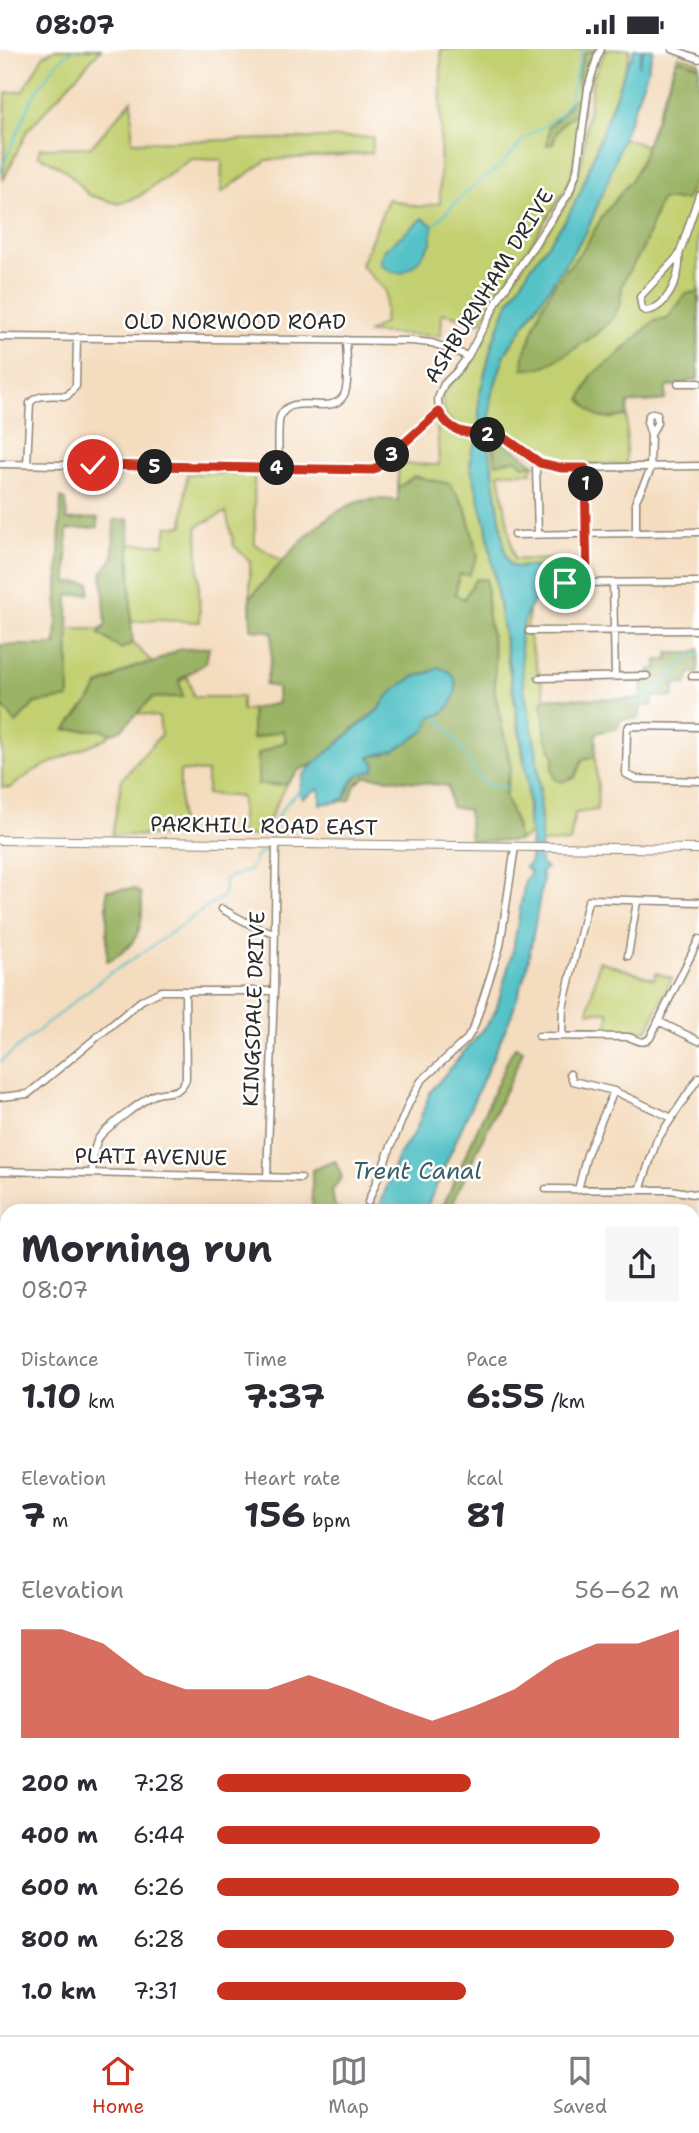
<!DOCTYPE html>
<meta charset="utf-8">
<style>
body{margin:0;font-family:"Shantell Sans",sans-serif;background:#f7f7f7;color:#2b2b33;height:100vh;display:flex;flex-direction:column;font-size:26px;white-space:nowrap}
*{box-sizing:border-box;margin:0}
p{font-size:23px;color:#7c7c81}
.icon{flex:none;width:38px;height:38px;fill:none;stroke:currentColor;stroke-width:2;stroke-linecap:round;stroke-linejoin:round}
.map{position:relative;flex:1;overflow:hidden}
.details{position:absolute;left:0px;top:1155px;width:700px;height:831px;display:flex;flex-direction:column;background:#fff;border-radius:21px 21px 0 0;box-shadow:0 4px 18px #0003}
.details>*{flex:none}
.pin{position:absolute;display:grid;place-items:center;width:60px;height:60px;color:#fff;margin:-30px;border:4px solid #fff;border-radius:50%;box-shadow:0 2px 7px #0007}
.km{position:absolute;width:35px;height:35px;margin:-18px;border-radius:50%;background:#222;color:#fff;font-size:19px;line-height:35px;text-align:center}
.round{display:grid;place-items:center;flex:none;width:74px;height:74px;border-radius:0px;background:#f7f7f7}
.summary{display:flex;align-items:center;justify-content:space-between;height:119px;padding:0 21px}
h1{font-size:38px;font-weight:700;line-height:52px}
.figures{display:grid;grid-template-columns:repeat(3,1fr);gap:10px;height:119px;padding:7px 21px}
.figures div{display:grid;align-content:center}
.figures b{font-size:35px;font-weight:700}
.figures small{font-size:19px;font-weight:400}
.figures p{font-size:19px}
.chart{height:196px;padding:14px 21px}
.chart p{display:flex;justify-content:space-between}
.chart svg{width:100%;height:126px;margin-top:7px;fill:#c8321e;opacity:.7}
ul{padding:0 21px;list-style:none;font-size:23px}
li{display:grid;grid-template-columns:112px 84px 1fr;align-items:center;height:52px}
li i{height:18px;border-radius:9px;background:#c8321e}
.status{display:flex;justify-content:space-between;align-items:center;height:49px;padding:0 35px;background:#fff;direction:ltr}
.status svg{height:19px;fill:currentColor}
.tab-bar{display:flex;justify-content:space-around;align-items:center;height:98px;border-top:2px solid #e1e1e2;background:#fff;font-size:19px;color:#7c7c81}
.tab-bar a{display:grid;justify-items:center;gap:4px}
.tab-bar .current{color:#c8321e}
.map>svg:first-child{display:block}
</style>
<div class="status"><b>08:07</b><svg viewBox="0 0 49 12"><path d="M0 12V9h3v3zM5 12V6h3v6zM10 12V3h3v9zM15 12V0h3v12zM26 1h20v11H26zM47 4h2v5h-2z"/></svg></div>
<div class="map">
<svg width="699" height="1986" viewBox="0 0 699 1986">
<rect width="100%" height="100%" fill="#fff"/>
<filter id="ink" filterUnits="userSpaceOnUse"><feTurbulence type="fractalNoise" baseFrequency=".0143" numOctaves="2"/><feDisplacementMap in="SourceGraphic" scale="14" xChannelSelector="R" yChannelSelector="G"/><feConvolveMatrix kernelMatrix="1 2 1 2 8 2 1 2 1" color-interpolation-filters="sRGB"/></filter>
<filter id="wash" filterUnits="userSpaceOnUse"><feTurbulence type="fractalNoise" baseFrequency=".00686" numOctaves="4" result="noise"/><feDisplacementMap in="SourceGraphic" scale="28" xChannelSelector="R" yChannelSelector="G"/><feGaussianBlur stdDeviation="1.57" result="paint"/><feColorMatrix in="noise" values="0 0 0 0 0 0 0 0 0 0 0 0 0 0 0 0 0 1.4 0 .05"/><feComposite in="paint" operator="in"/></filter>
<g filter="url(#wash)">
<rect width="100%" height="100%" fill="#f4dcbe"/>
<path fill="#c3d071" stroke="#777e4e" stroke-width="2" d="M55,0H101L27,82L3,132L6,44L23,42L43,7Z
M441,0H599L588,24L572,125L565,141L481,273L442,264L441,287L368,284L384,274L386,243L361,216L388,150L419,158L440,154Z
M606,0H630L627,14L580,144L567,169L529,221L508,255L493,292L479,348V381C454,382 442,370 442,345L472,311L500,250L571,148L582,110L593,29Z
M678,6L699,13L698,330L666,338L665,351L627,354L626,416L547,414L504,387L489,384L491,348L505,305L587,182L623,89L646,97Z
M132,51V93L373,88L372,104L267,111L221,144L222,111L191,110L138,148L119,155L89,146L65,121L38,106L40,99L91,98Z
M437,370L453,384L479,389L472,401L470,415L486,476L527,732L528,775L531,785L518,792L516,776L505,747L511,719L495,644V607L488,568L486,530L475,531L464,551L455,545L460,525L414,428L398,439V415L439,416Z
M488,389H495L494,402L516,410L524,417L534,415L531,424H499L514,510L553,511L550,524L547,519H519L510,516L505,504Z
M187,425H254L255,495L283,513L250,549V512L234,497L226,463L197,477L200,573L157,571L131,573L130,495H164L167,477H183Z
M529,562L527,582L546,649L542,654L546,687L554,708L552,719L595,708L598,738L597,761L575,764L570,793L541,794C542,763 540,731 536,701C531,668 507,589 529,562Z
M68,580H102L99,584L120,600L133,594L153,614L135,617L98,637L90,651L66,680L105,681L109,685L108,688L35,721L10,739L2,738V656L16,674L35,654L69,649Z
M187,627L194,648H242V662L252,660L253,690L284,681L286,693L272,701L270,737L286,735L262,786L241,787V748L207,745V723L180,722V787L112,786L122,730L161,686L159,668L137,664L152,649Z
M599,912L654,930L656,924L672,929L648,980L644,982L608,981L609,963H588Z
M699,1485V1589L693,1605V1503Z
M7,1718V1805L0,1810V1724Z"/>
<path fill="#9ab263" stroke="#626e47" stroke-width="2" d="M594,2L581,62C565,70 557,78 553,95L547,96L549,83L548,78C557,69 566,64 571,52L576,50L579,45L578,27L584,4Z
M680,10L699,17V122L686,151H661C654,166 650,182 644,197C638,210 627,222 623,235C619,250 623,257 611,271C600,284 582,295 568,304C553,313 541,322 523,320L524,307L541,260L554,236L586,196L603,166L632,130L641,112L677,11Z
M699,242L698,330L666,338L665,351L628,354L627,367C599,370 600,374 581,350L592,326L617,307L654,272L667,270L686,245Z
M495,389L523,406L534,415L524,417L515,410L496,415L494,402Z
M414,427L450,435L465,457L478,507L469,526L460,525L455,545L464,550L475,531L486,530L488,568L495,607V644L511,719L507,731L505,747L516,776L518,792H471L468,761L451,758L448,737L366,727L355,736L350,751L336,753L345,749C352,729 359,727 371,711L369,708L385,705L431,668L456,638L452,626L448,622L431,623L414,628L387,648L379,660L353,680L325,707L314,715L299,721L286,735L258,736V705L286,692L283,681L252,690V660L278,654L277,638L265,636L271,611L272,583L251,580L250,549C278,518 315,469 355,454C369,449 384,450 398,451V439Z
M61,449L66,451L67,471L98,469V478L67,481V533L90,534L89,545L68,546L69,649L35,654L16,674L2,656L0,596H56Z
M129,470L131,573L133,594L121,600L98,584L106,576L102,523L113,510L114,471Z
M209,598L206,614L179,631L183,648L152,649L121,681L109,685L105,681H65L90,651L98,637L135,617L153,614L178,601Z
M699,600L698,624H690L687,635L674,636V648H653L652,656L641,657L639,669L621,670L618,679L596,684L595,708L583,710L575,728L561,733L554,730L552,719L554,708L546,687L542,654L546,649L641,650L642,630H650V620H657V611H668V604H693Z
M134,840L141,844C145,877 138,898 107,912V841Z
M515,998L523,1001L519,1012L449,1162H441L509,1008Z
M335,1112L342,1128L332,1142L335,1158L344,1162H312V1121Z
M0,1340H7V1430L0,1426Z
M310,1979H388L386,1986H299Z"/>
<path fill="#54c2c8" stroke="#40767a" stroke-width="2" d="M634,0H642L638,18L644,0H653L646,26L606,136L587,182L505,305L491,348L489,397L505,504L510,516L519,519L523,517L547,519L552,534L539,543L526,566L520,587L524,639L536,700L541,777L540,814L547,819L541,823L543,830L527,919L511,967L425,1162H378L397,1109L416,1081L430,1043L487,976L496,961L513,901L525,832L531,823L525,818L530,814L531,785L528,775L529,756L524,706L486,476L470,415L472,401L479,389V348L493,292L508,255L529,221L567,169L580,144L629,10H631Z
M423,169L433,177L431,194L416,215L402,224L392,223L380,215L383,202Z
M438,618C439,618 448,622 449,623C466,636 450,667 431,668L426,681L395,701L369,708L375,713L374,721C353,726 351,730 345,749L336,753L320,755V743L318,740L302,749L299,743L303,726L314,715L379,660L387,648L401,636L414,628L431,623Z
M699,1589V1756L693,1761V1605Z
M7,1601V1718L0,1724V1605Z
M699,1849V1957L693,1970V1858Z
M579,1979H683L675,1986H575Z"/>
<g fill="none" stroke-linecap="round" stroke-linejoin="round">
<path stroke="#54c2c8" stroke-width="2" d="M0,123L33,47L57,14L74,0
M433,177L467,142L499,118L524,90L560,66L569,52L582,0
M633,656C655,646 674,627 688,608L699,605
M437,668L453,688L480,729L486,735L509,740
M269,790C268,778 288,749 299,743
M0,1013L107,926C148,903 184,872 224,847L225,830L250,821L258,805L266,802L267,799
M548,1154L549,1162
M0,1449L7,1453"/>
</g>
</g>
<g filter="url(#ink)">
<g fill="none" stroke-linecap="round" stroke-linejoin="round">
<g stroke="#908474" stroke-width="9">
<path id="minor" d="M601,0L597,9L588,39L577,122L569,144L500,247L468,307L457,322L444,335L438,349L439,363L443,371L457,382L464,385L498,387L505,389L540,414L562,419L699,417
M672,0L699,10
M679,206L640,248L642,260L646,262C668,259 681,226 679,206L699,146
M0,288L411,292L432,294L468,307
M678,334H699
M0,415L374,421L439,363
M27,415L30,354C38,344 55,347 67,347L76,337L77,288
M279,419C279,407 277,378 280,368C291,341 332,369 344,346C350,335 346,304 346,291
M585,419L587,534
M636,484V451L650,422L651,386L647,373L649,366L653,364L657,365V374L651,386
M538,485L536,419L540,414
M514,486L699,483
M565,534L699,533
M613,534L615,627
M529,582L699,581
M692,627H699
M539,629L647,627
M699,678L629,677L627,681L626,725L636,730L699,732
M222,860L255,878L275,884
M628,907L637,852
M658,972L699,992
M539,987L628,988C637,990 642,997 650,989L699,890
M562,987L563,959L588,852L592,850L699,853
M570,1025L573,1032L614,1042L670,1068
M0,1048L28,1045L142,951L161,942H274
M0,1122L301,1129
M92,1124C93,1112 93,1095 101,1086C108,1078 144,1050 154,1046C169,1040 178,1048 186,1030L185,942
M267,1128L274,942L276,794
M546,1140L671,1141L699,1146
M578,1141L587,1105L614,1042
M640,1141L657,1091L699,1028
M368,1153L409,1054L421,1032L467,990L474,978L500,897L515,798
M693,1316L699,1317
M0,1851L7,1845
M0,1927L7,1920
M30,1986L35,1979
M109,1986L116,1979
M221,1986L222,1979"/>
</g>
<g stroke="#908474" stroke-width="10">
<path id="major" d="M0,791L699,800
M693,1243L699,1216
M396,1986L398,1979
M685,1986L692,1979"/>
</g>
<use href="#minor" stroke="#fff" stroke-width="6"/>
<use href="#major" stroke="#fff" stroke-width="8"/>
</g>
</g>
<g fill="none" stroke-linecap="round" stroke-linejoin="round" filter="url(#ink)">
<g stroke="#fff" stroke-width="14">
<path id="route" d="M93,416L374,421L439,363C456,393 478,380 505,389L540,414L562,419H585L587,534H565"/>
</g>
<use href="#route" stroke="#c8321e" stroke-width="9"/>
</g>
<g text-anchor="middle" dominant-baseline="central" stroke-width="5" stroke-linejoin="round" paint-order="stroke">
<g font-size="21" fill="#2b2b2b" stroke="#fff">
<text transform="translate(489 237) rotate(-58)">ASHBURNHAM DRIVE</text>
<text x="235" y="273">OLD NORWOOD ROAD</text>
<text transform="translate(264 777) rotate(1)">PARKHILL ROAD EAST</text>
<text transform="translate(254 960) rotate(-88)">KINGSDALE DRIVE</text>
<text transform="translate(151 1108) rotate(1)">PLATI AVENUE</text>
</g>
<g font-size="23" font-style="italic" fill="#396062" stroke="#fff">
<text x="417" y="1122">Trent Canal</text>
</g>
</g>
</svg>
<div class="pin" style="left:565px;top:534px;background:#1e9e55"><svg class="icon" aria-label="arrive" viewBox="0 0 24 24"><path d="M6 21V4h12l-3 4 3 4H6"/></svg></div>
<div class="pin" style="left:93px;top:416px;background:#d93025"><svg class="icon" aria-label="check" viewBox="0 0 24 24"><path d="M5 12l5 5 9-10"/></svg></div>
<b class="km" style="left:586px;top:435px">1</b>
<b class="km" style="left:488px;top:386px">2</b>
<b class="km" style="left:392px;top:406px">3</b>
<b class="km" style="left:277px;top:419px">4</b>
<b class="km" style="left:155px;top:418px">5</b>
<section class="details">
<div class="summary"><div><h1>Morning run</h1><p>08:07</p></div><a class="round"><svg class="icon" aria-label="share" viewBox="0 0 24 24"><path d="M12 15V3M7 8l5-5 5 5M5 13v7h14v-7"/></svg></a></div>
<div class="figures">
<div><p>Distance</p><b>1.10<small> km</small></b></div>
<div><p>Time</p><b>7:37</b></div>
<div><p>Pace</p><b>6:55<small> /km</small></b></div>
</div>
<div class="figures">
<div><p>Elevation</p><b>7<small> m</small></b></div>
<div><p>Heart rate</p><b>156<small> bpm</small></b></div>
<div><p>kcal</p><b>81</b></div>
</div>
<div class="chart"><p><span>Elevation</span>56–62 m</p>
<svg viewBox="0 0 160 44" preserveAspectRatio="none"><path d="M0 44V6L10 6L20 11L30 22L40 27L50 27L60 27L70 22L80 27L90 33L100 38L110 33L120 27L130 17L140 11L150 11L160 6V44z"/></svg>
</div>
<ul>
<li><b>200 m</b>7:28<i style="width:55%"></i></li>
<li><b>400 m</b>6:44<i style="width:83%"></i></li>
<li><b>600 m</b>6:26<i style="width:100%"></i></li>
<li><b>800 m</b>6:28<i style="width:99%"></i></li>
<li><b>1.0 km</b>7:31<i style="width:54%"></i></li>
</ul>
</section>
</div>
<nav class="tab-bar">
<a class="current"><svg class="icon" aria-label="home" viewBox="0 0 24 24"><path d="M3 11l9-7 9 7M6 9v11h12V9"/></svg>Home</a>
<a><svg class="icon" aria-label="map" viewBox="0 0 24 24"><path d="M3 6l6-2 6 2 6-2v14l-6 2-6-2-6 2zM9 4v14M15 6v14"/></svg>Map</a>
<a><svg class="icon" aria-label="saved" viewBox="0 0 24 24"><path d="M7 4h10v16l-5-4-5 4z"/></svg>Saved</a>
</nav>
